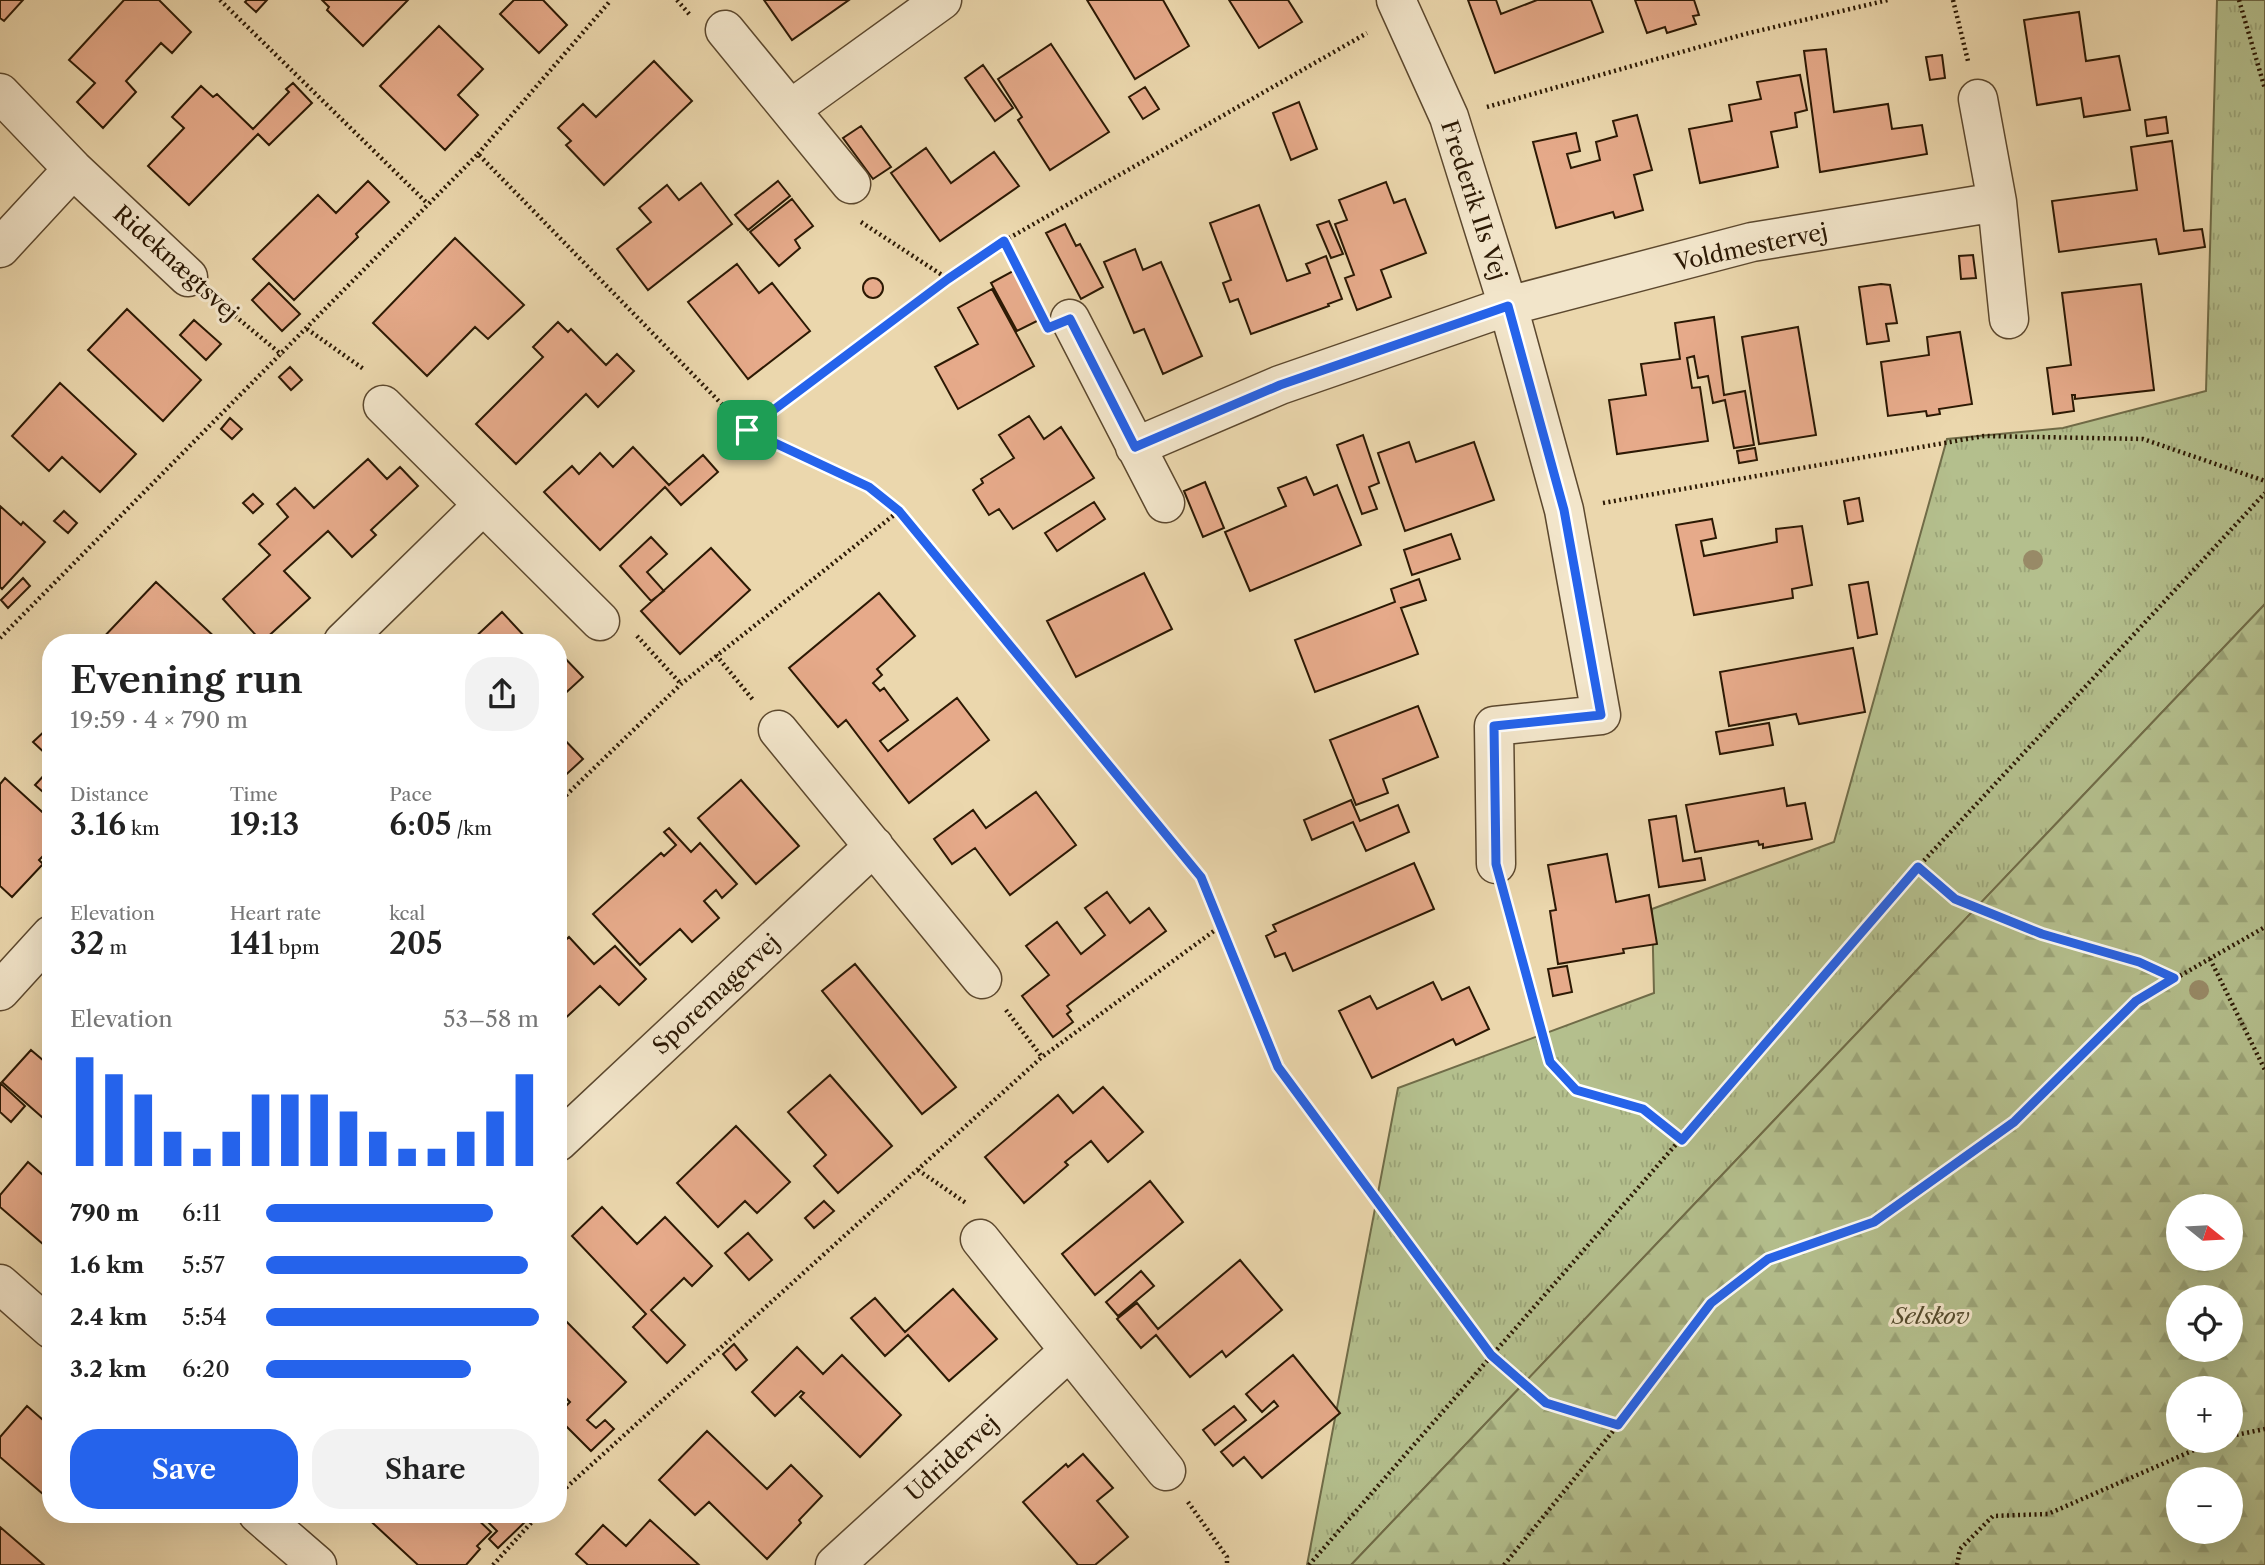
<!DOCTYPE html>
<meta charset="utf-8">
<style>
body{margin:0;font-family:"Libre Caslon Text",serif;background:#f2f2f2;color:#222;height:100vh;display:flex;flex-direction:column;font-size:26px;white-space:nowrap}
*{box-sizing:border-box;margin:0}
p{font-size:23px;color:#767676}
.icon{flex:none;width:38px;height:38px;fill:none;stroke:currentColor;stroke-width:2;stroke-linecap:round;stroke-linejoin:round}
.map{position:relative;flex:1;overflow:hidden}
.panel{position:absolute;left:42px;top:634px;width:525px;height:889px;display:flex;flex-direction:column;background:#fff;border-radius:28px;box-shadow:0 7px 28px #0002}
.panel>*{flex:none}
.needle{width:46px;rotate:108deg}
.buttons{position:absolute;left:2166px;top:1194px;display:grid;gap:14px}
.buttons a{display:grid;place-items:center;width:77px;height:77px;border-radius:50%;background:#fff;box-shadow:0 7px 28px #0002;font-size:35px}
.pin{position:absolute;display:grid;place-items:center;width:60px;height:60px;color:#fff;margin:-30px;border-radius:14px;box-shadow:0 4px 10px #0006}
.round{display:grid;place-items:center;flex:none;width:74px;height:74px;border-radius:28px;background:#f2f2f2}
.head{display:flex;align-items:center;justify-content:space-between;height:119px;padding:0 28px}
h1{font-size:38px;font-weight:600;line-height:52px}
.figures{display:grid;grid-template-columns:repeat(3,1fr);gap:10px;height:119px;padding:7px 28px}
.figures div{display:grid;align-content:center}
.figures b{font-size:30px;font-weight:600}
.figures small{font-size:19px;font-weight:400}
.figures p{font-size:19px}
.chart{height:196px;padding:14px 28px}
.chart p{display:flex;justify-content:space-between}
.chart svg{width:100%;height:126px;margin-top:7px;stroke:#2563eb;stroke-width:6}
.cta{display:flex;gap:14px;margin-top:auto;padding:14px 28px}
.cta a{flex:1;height:80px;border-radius:28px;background:#2563eb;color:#fff;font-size:28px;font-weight:600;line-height:80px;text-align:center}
.cta a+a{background:#f2f2f2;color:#222}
ul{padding:0 28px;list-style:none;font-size:23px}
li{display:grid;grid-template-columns:112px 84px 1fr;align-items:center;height:52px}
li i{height:18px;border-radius:9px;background:#2563eb}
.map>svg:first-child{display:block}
</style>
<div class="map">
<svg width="2265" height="1565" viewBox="0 0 2265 1565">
<defs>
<pattern id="grass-tufts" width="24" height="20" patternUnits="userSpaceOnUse" patternTransform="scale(1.75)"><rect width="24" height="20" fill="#b4bf8d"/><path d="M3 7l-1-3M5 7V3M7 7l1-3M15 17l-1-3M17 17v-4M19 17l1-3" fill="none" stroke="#9ba478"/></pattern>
<pattern id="forest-firs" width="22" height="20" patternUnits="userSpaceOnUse" patternTransform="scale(1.75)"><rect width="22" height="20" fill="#b4bf8d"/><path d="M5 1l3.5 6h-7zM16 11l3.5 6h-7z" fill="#9ba478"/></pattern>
</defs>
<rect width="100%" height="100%" fill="#ebd7ad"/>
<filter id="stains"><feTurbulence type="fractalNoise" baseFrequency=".00286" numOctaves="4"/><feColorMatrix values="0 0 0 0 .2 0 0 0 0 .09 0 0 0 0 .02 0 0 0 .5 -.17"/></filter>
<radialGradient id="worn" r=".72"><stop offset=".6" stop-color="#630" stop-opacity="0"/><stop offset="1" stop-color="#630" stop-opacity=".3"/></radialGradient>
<path fill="url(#grass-tufts)" stroke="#706c48" stroke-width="2" d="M2217,0H2265V604L1351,1565H1307L1398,1088L1654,993L1652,909L1834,842L1947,439L2063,428L2206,391Z"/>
<path fill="url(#forest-firs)" stroke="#706c48" stroke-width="2" fill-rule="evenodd" d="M2265,604V1565H1351ZM2179,1206H2231V1258H2179ZM2179,1297H2231V1349H2179ZM2179,1388H2231V1440H2179ZM2179,1479H2231V1531H2179Z"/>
<path fill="#e6aa8a" stroke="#2c1904" stroke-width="2" d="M0,0H23L4,21L0,18Z
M124,0H159L191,32L172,53L161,43L126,81L136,92L103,128L77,102L95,83L69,60Z
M247,0H267L256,12L245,2Z
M322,0H408L363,46L327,10L329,7Z
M514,0H543L567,25L539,53L500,14Z
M764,0H849L792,40Z
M1087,0H1163L1189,46L1135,79Z
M1229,0H1288L1302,22L1259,48Z
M1468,0H1496L1501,14L1537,0H1591L1603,32L1495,73Z
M1635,0H1694L1699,15L1693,16L1696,24L1667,33L1665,27L1647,33Z
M2079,12L2086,61L2119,56L2130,110L2084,117L2081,98L2037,105L2024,20Z
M439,26L483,69L458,95L478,115L445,150L380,86Z
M1051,44L1109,132L1050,170L1018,120L1022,117L998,79Z
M1826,49L1834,112L1888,104L1892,129L1922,125L1927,154L1820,172L1804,51Z
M1942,55L1945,78L1930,80L1926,57Z
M654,61L692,101L604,185L566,145L571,141L558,128L583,104L596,117Z
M983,65L1013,108L995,121L965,78Z
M1800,75L1807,110L1795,113L1797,127L1771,132L1778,167L1700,183L1689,129L1732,121L1729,105L1761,99L1757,82Z
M293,83L312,103L269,145L258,134L189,205L148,166L184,128L172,117L201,86L213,97L217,94L253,129L289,92L286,89Z
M1145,87L1159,109L1143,119L1129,97Z
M1299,102L1317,149L1291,160L1273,113Z
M1637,115L1652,170L1634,175L1643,210L1615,218L1613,212L1556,228L1533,142L1576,133L1580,151L1567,154L1571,168L1600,160L1596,142L1617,136L1613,121Z
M2166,117L2168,133L2147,136L2145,120Z
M861,126L891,167L873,179L843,138Z
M2172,141L2184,231L2202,229L2205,247L2159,254L2156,239L2059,252L2052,201L2137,190L2131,147Z
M926,148L951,183L994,152L1019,186L940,241L891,173Z
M368,181L389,202L356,234L358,237L294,300L253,259L318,195L336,213Z
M778,181L790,196L748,230L735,215Z
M1386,182L1394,203L1405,199L1426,253L1381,270L1391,297L1357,310L1345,278L1354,275L1335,224L1347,220L1339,200Z
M701,183L732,224L648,290L617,249L651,222L639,208L667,185L679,200Z
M792,199L813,226L795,240L800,248L779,266L750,232Z
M1259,205L1287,281L1310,273L1306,264L1326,256L1342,299L1328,304L1329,306L1251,334L1238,299L1230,302L1223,283L1231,280L1210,223Z
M1329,221L1343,254L1331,258L1317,225Z
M1065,224L1076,246L1080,244L1103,287L1081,299L1046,233Z
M455,238L524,305L488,339L475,327L427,376L373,323Z
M1135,249L1143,270L1161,262L1202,356L1163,374L1144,329L1134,333L1104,262Z
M1973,255L1976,278L1961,279L1959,256Z
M737,264L759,293L772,283L810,331L748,379L688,302Z
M1013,271L1039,320L1017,331L991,283Z
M863 288a10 10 0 1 1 20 0a10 10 0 1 1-20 0Z
M269,283L300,314L282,331L252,300Z
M1881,284L1890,285L1897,323L1886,324L1889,341L1867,344L1859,287Z
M2141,284L2154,390L2075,399V395H2072L2074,411L2053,414L2047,368L2071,365L2062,293Z
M992,289L1034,366L958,409L935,367L978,344L958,308Z
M127,309L201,380L163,421L88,350Z
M1714,317L1724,395L1745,391L1754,445L1734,448L1725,400L1713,403L1708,376L1698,378L1694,356L1687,358L1692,388L1700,387L1708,441L1617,454L1609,400L1646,395L1641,364L1680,359L1675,323Z
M194,320L221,344L206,360L180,335Z
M558,322L568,332L571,329L606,365L617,354L634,371L598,407L586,394L516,464L476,424L543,357L533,347Z
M1798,327L1816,435L1759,444L1742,337Z
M1960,332L1972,404L1939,409L1940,414L1927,416L1926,411L1888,416L1881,362L1929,355L1927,337Z
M290,367L302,380L291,390L279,377Z
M60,383L136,454L100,492L62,457L49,471L12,436Z
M1029,416L1044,439L1061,427L1094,478L1013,529L999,509L989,515L973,490L983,483L981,479L1014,458L999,435Z
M230,418L242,429L232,439L221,429Z
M1363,435L1379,483L1369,487L1377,509L1362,514L1337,445Z
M1409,442L1416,462L1474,442L1494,500L1405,531L1378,453Z
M633,447L669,485L703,455L718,472L681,505L665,487L600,550L544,492L572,466L579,474L600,453L613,467Z
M1755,448L1757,460L1739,463L1737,451Z
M368,459L387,479L400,467L418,486L371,530L376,535L352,557L328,531L284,571L310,598L262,642L223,599L270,555L259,544L288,517L277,504L295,488L314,508Z
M1306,477L1314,495L1337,485L1361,545L1250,591L1225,532L1286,506L1278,488Z
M1205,482L1224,528L1203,537L1184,491Z
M253,494L263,504L253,513L243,503Z
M1859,498L1863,521L1848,524L1844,501Z
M1094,502L1105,519L1057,551L1045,533Z
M0,506L21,525L23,522L45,542L2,589L0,587Z
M64,511L77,523L68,533L54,521Z
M1712,519L1716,538L1701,541L1704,556L1777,542L1776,529L1802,526L1812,585L1792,589L1793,598L1694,615L1676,525Z
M1451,534L1460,559L1412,575L1404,550Z
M651,537L667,554L647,572L664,591L651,601L620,566Z
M711,548L750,590L680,654L641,611Z
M1144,573L1172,629L1076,677L1047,621Z
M23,578L30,586L8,608L1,600Z
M1419,579L1426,600L1401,608L1418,654L1315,692L1295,640L1395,602L1391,589Z
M156,582L220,642H99Z
M1868,582L1877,634L1858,638L1849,585Z
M879,593L915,636L877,669L882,675L873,683L880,691L884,688L908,720L880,741L888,751L957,698L989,740L909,803L846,720L838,727L789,668Z
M502,612L527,639L524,642H470Z
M1853,648L1865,712L1799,724L1796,714L1729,726L1720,672Z
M558,651L583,677L558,700Z
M1418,706L1438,757L1383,779L1388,793L1356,805L1330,740Z
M1769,723L1773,745L1720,754L1716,732Z
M48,728L51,731V759L33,742Z
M558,733L583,759L558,782Z
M47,772L51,774V799L35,785Z
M5,778L51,820V848L39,860L43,864L12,897L0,886V784Z
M741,780L799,846L756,884L698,818Z
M1784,788L1787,806L1805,803L1812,839L1763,848V844L1759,845L1758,841L1695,852L1686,805Z
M1036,792L1076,845L1010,895L975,848L952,864L934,839L973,810L986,828Z
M1351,800L1360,821L1398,805L1409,832L1366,851L1353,822L1312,840L1304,820Z
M1676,816L1683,861L1701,858L1705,880L1659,887L1649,820Z
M669,828L691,852L700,843L737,884L722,898L716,890L704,901L719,918L692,942L680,929L640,965L593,914L661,853L664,856L676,845L664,832Z
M1607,854L1616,902L1649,895L1657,944L1623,949L1624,953L1558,964L1550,911L1556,910L1548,865Z
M1414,863L1434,909L1293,971L1285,953L1275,957L1266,936L1276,931L1273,925Z
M1107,892L1130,923L1149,908L1166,931L1067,1006L1071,1011L1067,1014L1073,1022L1053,1037L1022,996L1049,975L1026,946L1057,922L1081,954L1105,935L1085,908Z
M569,937L594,964L615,946L646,979L619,1005L600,986L558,1025V947Z
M855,964L956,1087L922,1114L822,991Z
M1567,966L1572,992L1553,996L1548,969Z
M1433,982L1442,1000L1469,987L1489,1029L1456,1045L1453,1039L1372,1078L1339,1011L1370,996L1377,1009Z
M31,1050L51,1067V1125L2,1082Z
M830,1075L892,1146L838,1193L814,1166L826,1155L788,1112Z
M0,1083L25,1106L11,1122L0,1112Z
M1103,1087L1143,1132L1108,1162L1091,1141L1065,1162L1068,1165L1024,1203L985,1157L1058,1095L1073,1113Z
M736,1126L790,1182L757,1213L745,1201L718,1227L677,1183Z
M28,1162L43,1175L51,1166V1251L0,1207V1195Z
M1150,1181L1183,1222L1095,1295L1062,1254Z
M824,1201L834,1211L814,1228L805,1218Z
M602,1207L637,1244L665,1217L712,1266L692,1286L684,1278L651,1310L685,1345L667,1363L633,1327L646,1314L572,1236Z
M748,1233L772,1260L749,1280L725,1253Z
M1240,1260L1282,1310L1226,1357L1222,1351L1190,1377L1156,1335L1141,1348L1117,1319L1137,1303L1158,1329Z
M1141,1271L1154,1286L1118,1316L1106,1302Z
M953,1289L997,1339L949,1381L908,1335L885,1356L851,1318L875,1298L905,1332Z
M558,1313L626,1382L587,1420L596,1428L605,1420L614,1429L591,1451L558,1418V1414L570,1402L558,1390Z
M734,1344L747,1360L736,1370L723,1354Z
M797,1347L823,1374L842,1355L901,1415L860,1457L800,1397L804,1393L801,1391L775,1416L752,1392Z
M1293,1355L1340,1413L1262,1478L1244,1457L1233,1466L1221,1452L1278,1406L1274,1401L1262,1412L1246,1394Z
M27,1406L51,1427V1501L0,1457V1437Z
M1234,1406L1246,1420L1215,1445L1203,1430Z
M707,1431L767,1489L791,1465L822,1496L799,1520L801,1523L767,1559L709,1502L695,1515L659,1480Z
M1083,1454L1113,1488L1097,1501L1128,1537L1095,1565H1078L1023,1502L1066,1464L1068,1467Z
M363,1514H442L450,1521L457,1514H472L491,1532L477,1546L480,1549L466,1565H418Z
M480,1514H521L527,1520L498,1548L489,1539L497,1531Z
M650,1520L699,1565H588L576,1554L603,1525L626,1546Z
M0,1527L44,1565H0Z"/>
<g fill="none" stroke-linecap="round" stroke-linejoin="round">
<g stroke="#5c482e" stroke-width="41">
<path id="minor" d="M1396,0L1449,117L1508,306L1564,510L1601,715L1494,726L1496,864
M725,30L851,184
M0,93L73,169L188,277
M1978,99L1997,202L2009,319
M791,109L942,0
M0,248L73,169
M1070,319L1165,503
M383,405L600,621
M1135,447L1280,385L1508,306L1752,242L1997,202
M343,642L482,506
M778,730L982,979
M0,991L51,935
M558,1142L874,846
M980,1239L1166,1471
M0,1284L51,1329
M258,1514L317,1565
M835,1565L1069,1351"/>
</g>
<path stroke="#2c1904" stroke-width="4.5" stroke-dasharray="2 3.5" stroke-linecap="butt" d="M220,0L427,203
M677,0L690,15
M1953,0L1968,61
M2239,0L2265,89
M1487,107L1745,34L1888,0
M478,154L611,0
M861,222L948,279
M1004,241L1035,302
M218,302L282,355
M307,329L365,370
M747,430L948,279L1004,241L1367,33
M1603,503L1984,436L2143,439L2265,481
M637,636L681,684
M0,638L478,154L747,430L869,487L899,511L1201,877L1222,925L1278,1067L1491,1355L1546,1403L1618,1425
M716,655L754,701
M558,803L681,684L899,511
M1918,867L1955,899L2042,934L2139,962L2173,977
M1506,901L1550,1062L1576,1090L1643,1109L1682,1140
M2210,959L2265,1070
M1006,1010L1042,1057
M918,1170L966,1203
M2231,1436L2265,1429
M558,1495L1042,1057L1222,925
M1188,1502L1227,1557V1565
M493,1565L539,1514
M1309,1565L1918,867L2265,493
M1504,1565L1618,1425L1711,1303L1768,1259L1874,1222L2014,1122L2136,1001L2265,927
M1957,1565L1960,1549L1993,1516L2048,1514L2217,1440"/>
<use href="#minor" stroke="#f2e5ca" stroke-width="38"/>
</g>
<g fill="#988a67">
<circle cx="2033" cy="560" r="10"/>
<circle cx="2199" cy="990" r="10"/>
</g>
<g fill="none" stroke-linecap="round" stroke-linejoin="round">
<g stroke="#fff" stroke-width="14">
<path id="route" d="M1004,241L1048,328L1070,319L1135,447L1280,385L1508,306L1564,510L1601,715L1494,726L1496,864L1550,1062L1576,1090L1643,1109L1682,1140L1918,867L1955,899L2042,934L2139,962L2174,978L2136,1001L2014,1122L1874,1222L1768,1259L1711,1303L1618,1425L1546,1403L1491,1355L1278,1067L1201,877L899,511L869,487L747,430L948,279Z"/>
</g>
<use href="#route" stroke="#2563eb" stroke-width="9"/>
</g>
<g text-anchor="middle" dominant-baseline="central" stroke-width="6" stroke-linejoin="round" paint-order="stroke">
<g font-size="23" fill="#2c1904" stroke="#f2e5ca">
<text transform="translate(1474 200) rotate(72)">Frederik IIs Vej</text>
<text transform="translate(1751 247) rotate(-12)">Voldmestervej</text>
<text transform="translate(176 263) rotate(42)">Rideknægtsvej</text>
<text transform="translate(716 994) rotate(-43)">Sporemagervej</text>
<text transform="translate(952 1458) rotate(-42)">Udridervej</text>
</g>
<g font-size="23" font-style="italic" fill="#554b2d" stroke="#f2e5ca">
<text x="1931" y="1316">Selskov</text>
</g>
</g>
<rect width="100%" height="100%" filter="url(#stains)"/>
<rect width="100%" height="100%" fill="url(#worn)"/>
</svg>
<div class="buttons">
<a><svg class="needle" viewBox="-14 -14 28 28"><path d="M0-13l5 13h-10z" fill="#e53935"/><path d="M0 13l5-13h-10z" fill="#767676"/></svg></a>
<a><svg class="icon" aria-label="locate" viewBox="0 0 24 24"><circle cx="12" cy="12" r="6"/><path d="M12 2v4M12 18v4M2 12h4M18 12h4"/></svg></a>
<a>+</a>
<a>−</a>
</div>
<div class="pin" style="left:747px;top:430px;background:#1e9e55"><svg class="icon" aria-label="arrive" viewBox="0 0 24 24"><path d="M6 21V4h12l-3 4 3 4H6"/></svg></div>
<section class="panel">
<div class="head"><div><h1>Evening run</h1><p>19:59 · 4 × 790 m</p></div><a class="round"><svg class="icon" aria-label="share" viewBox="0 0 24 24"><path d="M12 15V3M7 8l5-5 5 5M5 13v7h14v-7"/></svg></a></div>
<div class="figures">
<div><p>Distance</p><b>3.16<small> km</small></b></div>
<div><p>Time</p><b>19:13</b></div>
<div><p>Pace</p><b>6:05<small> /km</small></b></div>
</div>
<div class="figures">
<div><p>Elevation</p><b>32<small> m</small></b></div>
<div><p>Heart rate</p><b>141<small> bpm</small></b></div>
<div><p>kcal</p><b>205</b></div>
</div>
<div class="chart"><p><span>Elevation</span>53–58 m</p>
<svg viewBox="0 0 160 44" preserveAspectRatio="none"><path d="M5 44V6M15 44V12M25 44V19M35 44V32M45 44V38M55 44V32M65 44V19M75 44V19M85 44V19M95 44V25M105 44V32M115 44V38M125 44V38M135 44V32M145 44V25M155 44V12"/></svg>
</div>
<ul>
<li><b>790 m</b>6:11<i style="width:83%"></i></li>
<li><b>1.6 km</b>5:57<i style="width:96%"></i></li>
<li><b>2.4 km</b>5:54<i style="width:100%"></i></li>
<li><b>3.2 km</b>6:20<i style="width:75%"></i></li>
</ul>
<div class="cta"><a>Save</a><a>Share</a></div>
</section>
</div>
